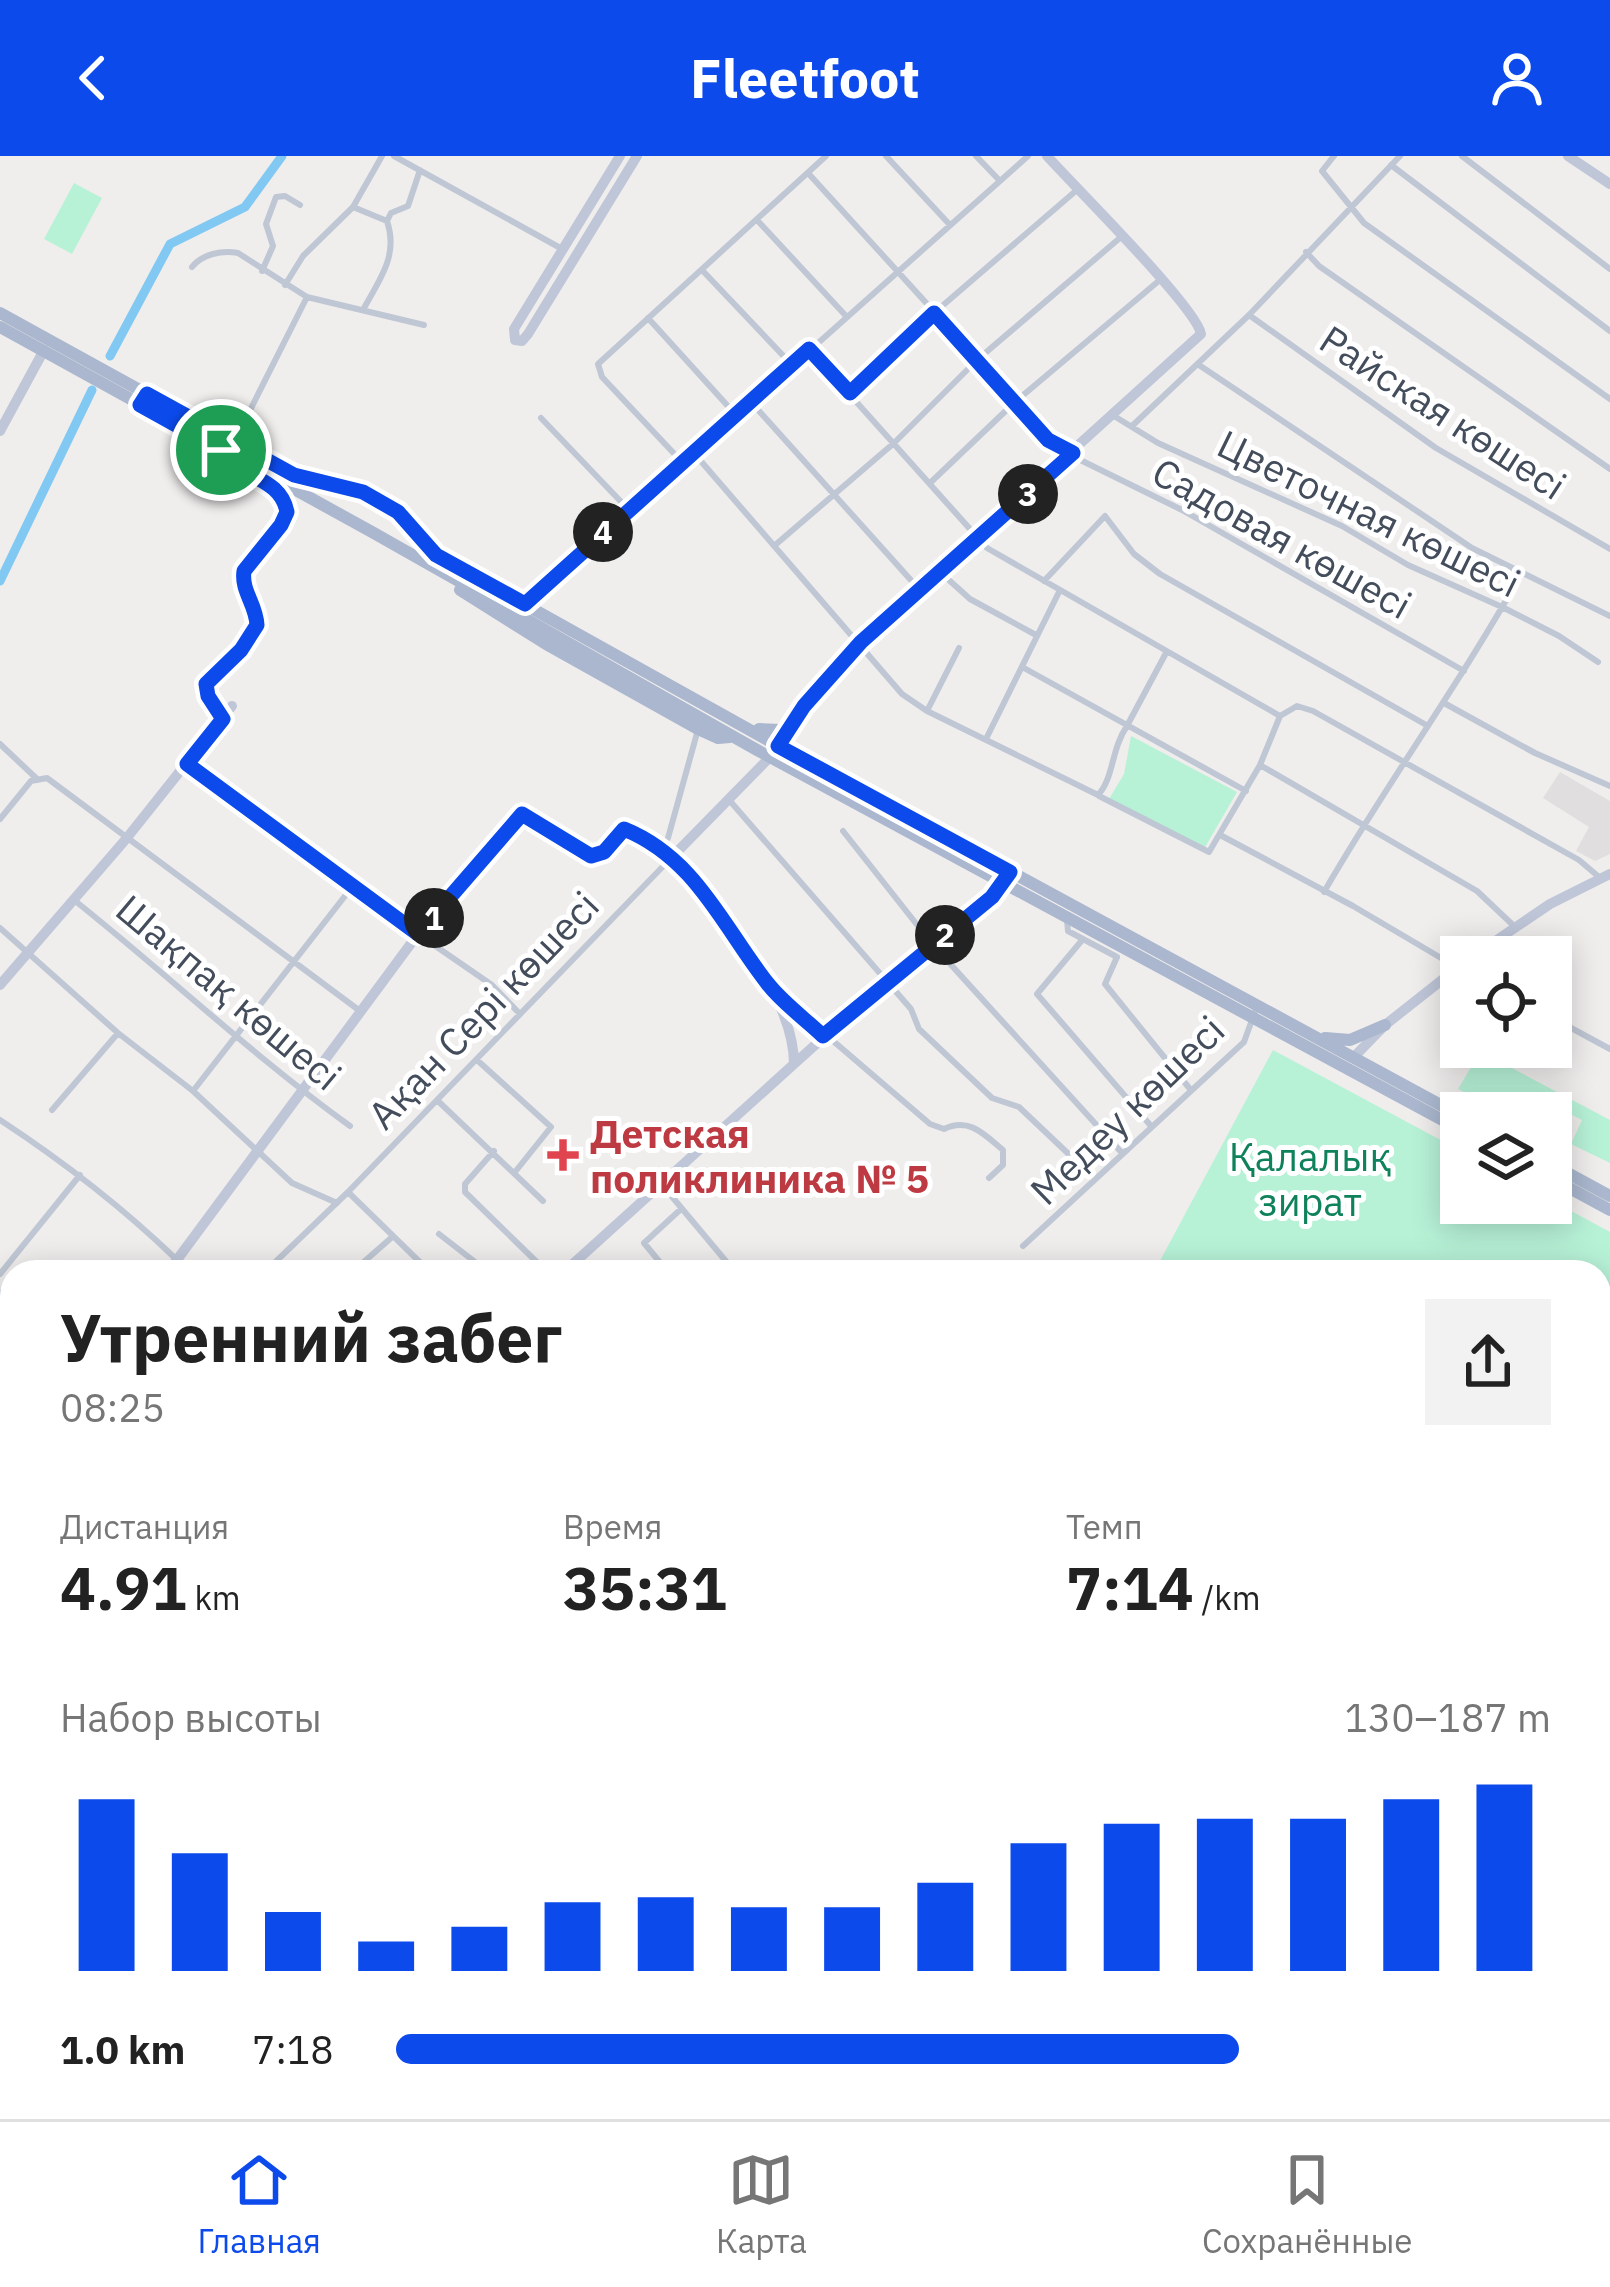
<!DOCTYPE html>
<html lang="ru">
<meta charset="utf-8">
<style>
body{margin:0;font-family:"IBM Plex Sans",sans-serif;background:#f2f2f2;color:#222;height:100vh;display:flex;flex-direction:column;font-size:45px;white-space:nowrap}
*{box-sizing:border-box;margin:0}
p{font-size:39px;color:#767676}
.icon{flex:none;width:66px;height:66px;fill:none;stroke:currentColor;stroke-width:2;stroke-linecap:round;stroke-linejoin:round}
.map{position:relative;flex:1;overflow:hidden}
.details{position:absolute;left:0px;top:1104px;width:1611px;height:861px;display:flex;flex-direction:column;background:#fff;border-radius:36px 36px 0 0;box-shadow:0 6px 30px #0003}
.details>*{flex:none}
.fabs{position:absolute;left:1440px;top:780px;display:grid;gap:24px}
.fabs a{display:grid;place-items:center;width:132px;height:132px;border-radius:0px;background:#fff;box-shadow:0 6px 30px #0003;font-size:60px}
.pin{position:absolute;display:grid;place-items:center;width:102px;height:102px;color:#fff;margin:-51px;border:6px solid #fff;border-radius:50%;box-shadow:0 3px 12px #0007}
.km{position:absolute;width:60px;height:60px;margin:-30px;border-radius:50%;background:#222;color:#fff;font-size:33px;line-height:60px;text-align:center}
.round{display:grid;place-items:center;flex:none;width:126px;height:126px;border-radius:0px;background:#f2f2f2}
.head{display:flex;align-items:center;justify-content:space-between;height:204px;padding:0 60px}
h1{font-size:66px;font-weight:700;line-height:90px}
.stats{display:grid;grid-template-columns:repeat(3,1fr);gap:18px;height:204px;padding:12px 60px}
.stats div{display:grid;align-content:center}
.stats b{font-size:60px;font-weight:700}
.stats small{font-size:33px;font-weight:400}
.stats p{font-size:33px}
.chart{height:336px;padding:24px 60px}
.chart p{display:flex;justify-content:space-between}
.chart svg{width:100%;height:216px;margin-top:12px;stroke:#0c4aeb;stroke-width:6}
ul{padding:0 60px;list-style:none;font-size:39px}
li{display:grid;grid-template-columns:192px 144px 1fr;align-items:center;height:90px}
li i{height:30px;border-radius:15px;background:#0c4aeb}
header{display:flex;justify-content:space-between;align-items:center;height:156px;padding:0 60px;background:#0c4aeb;color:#fff;font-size:54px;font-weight:700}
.tab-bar{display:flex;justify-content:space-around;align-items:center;height:168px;border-top:3px solid #e0e0e0;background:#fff;font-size:33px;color:#767676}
.tab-bar a{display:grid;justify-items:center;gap:6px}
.tab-bar .selected{color:#0c4aeb}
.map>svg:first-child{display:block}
</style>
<header><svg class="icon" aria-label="back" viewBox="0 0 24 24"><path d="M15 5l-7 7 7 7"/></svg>Fleetfoot<svg class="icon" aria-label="person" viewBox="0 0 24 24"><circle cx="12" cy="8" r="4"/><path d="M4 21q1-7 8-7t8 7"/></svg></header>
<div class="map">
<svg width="1610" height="1963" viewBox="0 0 1610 1963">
<rect width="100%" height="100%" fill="#f0eded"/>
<path fill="#e1dedf" d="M1560,616L1610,645V698L1595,705L1576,695L1589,671L1543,642Z"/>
<path fill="#b7f2d7" d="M74,27L102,42L72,98L44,83Z
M1131,580L1237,636L1204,693L1109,643L1124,618Z
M1459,884L1461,891H1472L1610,964V1007L1571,988L1582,964L1552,949L1545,957H1505L1458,933L1473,908L1453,897Z
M1273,894L1461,995V1047H1551V1044L1610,1076V1942L1599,1935V1116H1154Z"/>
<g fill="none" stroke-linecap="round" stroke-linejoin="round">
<path stroke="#81c9f2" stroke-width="9" d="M110,200L170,88L245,51L282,0
M0,425L92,234"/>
<path stroke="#bfc7d4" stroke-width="6" d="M394,0L564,94
M886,0L950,69
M976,0L1000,25
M1334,0L1322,15L1364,67L1610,243
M1462,0L1610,113
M1391,9L1610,175
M808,17L1060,294L1182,354L1464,515
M353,51L387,65C399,100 379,124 363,154
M757,64L846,160
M387,65L391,57L408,50L420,14
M1306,96L1319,110L1610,313
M192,111C202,98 222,94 238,97L307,141L424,169
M702,114L792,209
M262,115L273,90L266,68L276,41L285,40L300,49
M285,129L303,100L353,51L382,0
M1249,159L1436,292L1610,393
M648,162L736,259
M809,193L987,392L1280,560
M1199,209L1472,392L1610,460
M849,237L934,157L1078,33
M750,245L918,432
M1114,260L1158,287L1342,370L1408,409L1502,451L1559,480L1598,506
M541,262L628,353
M1132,270L1249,159L1400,0
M234,286L307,141
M693,296L902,538L927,555L1098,639C1114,622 1111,593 1127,570
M682,306L602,221L598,208L826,0
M930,327L1015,246L1161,123
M774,390L894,287L977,204L1121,81
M940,416L970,443L1036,479
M1044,425L1105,360L1134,398L1160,418L1428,570
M525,448L1028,0
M1024,512L1246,635
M1444,547L1535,597L1610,630
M927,555L959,492
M1280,560L1297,550L1313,555L1579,704L1599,721
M1128,568L1166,497
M986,583L1059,436
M0,588L36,622
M1260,609L1477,735L1514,770
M1099,640L1209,696L1260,609L1280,560
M730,645L911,853L919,873L992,942L1019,951L1095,1023
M0,663L31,625L47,622L360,855
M843,675L933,789L1122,997
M1222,680L1353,750L1458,812
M1324,736C1386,628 1460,528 1521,418
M74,744C167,818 253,900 350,970
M1067,764L1068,775L1083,783L1037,838L1151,970
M0,772L118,877L193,935L292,1027L337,1047
M1083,783L1117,801L1105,828L1190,933
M776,836L930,968L944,973C969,961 984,978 1003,994V1009L989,1022
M520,858L492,829L418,778L522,659L588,699L604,696L624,673L661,691
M1551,861L1610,893
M477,904L551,971L515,1016
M193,935L352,731
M438,945L543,1045
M52,954L118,877
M0,964C64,1006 121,1050 176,1103
M494,995L465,1028V1036L547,1116
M663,1030L735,1116
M348,1036L430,1116
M439,1078L488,1116
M1023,1090L1244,886L1257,850
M265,1116L348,1036L673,700L661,691L668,682L697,577
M337,1116L345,1108L358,1111L391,1082
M668,1116L644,1087L681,1053
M0,1118L80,1019
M0,1302L12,1310
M0,1388L12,1376
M0,1446L12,1454
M0,1565L12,1549
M0,1791L12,1775
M0,1828L12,1836
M203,1953L220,1963
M709,1953L723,1963
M874,1953L895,1963
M956,1953L960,1963
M1137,1953L1151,1963
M1441,1953L1448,1963
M0,1954L12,1937
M104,1963L120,1953
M396,1963L403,1953
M571,1963L582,1953
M684,1963L695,1953
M840,1963L855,1953
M1017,1963L1024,1953
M1046,1963L1052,1953
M1325,1963L1332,1953"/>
<path stroke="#bec6d8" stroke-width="10" d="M620,0L514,173L515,184L522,185L528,178L637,0
M1568,0L1610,28
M0,275L44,194
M221,294C235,320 306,329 281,369C271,385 255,399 244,415V435L257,463L246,488L206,528L208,540L222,563
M1472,801L1550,748L1610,718
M0,829L126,683L232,550
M1353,902L1385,869L1461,809
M794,908L885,826L992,741L1007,720
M168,1116L418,778L187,607
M564,1116L794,908C794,837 717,752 673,700L770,601L804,550L861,486L1201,178C1197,152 1073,29 1047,0
M0,1138L12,1147
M0,1347L12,1330
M1229,1953L1244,1963
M907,1963L914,1953"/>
<path stroke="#aab7ce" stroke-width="12" d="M0,157L294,319L363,336L398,356L436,399L766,583L1461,960
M0,171L372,376L757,594L1461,974
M460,434L546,488L698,573L718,582L730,581
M759,573L781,574L791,567
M1325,882L1350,884L1385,869
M1551,1008L1610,1040
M1551,1022L1610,1054"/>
</g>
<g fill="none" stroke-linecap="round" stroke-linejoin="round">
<g stroke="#fff" stroke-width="24">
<path id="route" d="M934,157L1048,284L1073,297L861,486L804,550L778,590L1010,716L992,741L823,880C805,863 783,847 768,828C723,771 696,702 624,673L604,696L591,700L522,658L418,778L187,608L223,563L208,540L206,528L241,494L257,469C256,448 241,435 244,415L281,369L287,356C280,319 237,323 221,294L140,249L147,238L294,319L363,336L398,356L436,399L525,448L809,193L850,237Z"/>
</g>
<use href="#route" stroke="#0c4aeb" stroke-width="15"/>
</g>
<path fill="#e0444e" stroke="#fff" stroke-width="4.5" d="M557 981h12v12h12v12h-12v12h-12v-12h-12v-12h12z"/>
<g text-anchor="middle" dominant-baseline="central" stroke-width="10" stroke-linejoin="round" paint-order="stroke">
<g font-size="39" fill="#444d5c" stroke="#fff">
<text transform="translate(1443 256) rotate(33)">Райская көшесі</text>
<text transform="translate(1369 357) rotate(26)">Цветочная көшесі</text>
<text transform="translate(1282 382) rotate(29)">Садовая көшесі</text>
<text transform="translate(229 836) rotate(40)">Шақпақ көшесі</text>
<text transform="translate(483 854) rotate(-46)">Ақан Сері көшесі</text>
<text transform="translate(1127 954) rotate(-44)">Медеу көшесі</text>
</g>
<g font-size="39" font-weight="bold" fill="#be3a42" stroke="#fff" text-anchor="start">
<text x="590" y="977">Детская<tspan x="590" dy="45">поликлиника № 5</tspan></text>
</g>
<g font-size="39" fill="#10825b" stroke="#fff">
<text x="1310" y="1000">Қалалық<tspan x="1310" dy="45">зират</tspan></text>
</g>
</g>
</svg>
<div class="fabs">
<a><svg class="icon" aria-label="locate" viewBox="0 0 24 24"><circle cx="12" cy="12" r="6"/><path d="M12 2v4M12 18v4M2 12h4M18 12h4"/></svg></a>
<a><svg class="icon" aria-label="layers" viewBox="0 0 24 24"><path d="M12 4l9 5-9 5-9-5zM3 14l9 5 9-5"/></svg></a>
</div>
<div class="pin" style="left:221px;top:294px;background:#1e9e55"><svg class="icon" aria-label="arrive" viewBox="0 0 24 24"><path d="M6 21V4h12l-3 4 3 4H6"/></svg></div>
<b class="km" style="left:434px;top:762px">1</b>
<b class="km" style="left:945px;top:779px">2</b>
<b class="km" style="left:1028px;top:338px">3</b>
<b class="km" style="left:603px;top:376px">4</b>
<section class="details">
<div class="head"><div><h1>Утренний забег</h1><p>08:25</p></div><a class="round"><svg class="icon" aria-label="share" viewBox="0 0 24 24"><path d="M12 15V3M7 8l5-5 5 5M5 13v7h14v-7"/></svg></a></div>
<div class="stats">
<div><p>Дистанция</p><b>4.91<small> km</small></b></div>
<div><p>Время</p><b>35:31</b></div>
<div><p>Темп</p><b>7:14<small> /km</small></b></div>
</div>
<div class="chart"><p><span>Набор высоты</span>130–187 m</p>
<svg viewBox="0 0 160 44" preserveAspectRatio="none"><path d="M5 44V9M15 44V20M25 44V32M35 44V38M45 44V35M55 44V30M65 44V29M75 44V31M85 44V31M95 44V26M105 44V18M115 44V14M125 44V13M135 44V13M145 44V9M155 44V6"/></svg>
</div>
<ul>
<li><b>1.0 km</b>7:18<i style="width:73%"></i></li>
</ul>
</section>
</div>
<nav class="tab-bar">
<a class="selected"><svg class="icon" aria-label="home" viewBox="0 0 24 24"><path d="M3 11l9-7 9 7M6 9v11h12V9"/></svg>Главная</a>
<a><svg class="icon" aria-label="map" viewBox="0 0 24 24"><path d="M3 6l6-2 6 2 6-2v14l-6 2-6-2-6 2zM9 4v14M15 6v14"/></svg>Карта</a>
<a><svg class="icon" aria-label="saved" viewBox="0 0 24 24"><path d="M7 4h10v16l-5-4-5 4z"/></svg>Сохранённые</a>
</nav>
